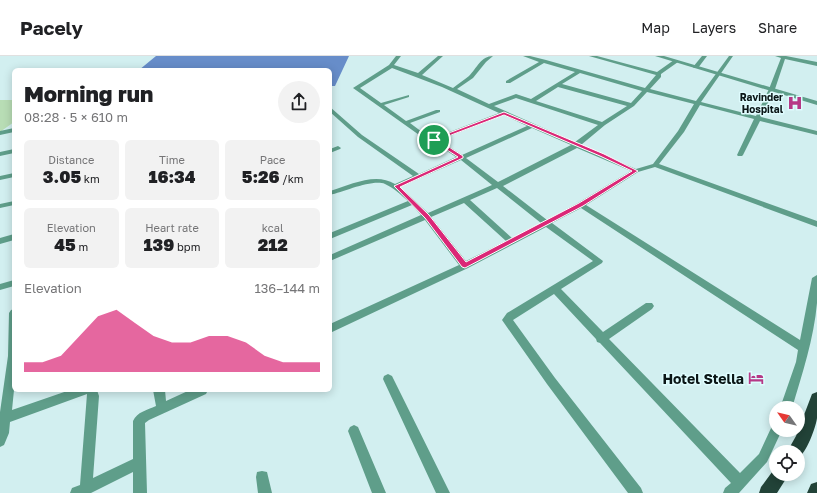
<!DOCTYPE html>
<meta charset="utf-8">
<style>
body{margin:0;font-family:"Golos Text",sans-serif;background:#f2f2f2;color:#202124;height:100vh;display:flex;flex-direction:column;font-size:15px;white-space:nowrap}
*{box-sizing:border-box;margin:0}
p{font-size:13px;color:#757577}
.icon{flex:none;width:22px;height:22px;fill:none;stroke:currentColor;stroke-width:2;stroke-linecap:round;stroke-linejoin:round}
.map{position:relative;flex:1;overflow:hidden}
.details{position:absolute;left:12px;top:12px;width:320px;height:324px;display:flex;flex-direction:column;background:#fff;border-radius:6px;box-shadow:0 2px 10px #0003}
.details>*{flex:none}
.needle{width:26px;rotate:304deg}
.tools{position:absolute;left:769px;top:345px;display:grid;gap:8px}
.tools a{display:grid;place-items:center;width:36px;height:36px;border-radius:50%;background:#fff;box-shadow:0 2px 10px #0003;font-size:20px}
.pin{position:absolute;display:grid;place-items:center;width:34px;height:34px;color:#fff;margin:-17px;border:2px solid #fff;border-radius:50%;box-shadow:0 1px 4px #0007}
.round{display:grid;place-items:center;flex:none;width:42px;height:42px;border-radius:21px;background:#f2f2f2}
.head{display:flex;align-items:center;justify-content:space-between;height:68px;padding:0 12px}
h1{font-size:22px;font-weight:800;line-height:30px}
.metrics{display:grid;grid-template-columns:repeat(3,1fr);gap:6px;height:68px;padding:4px 12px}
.metrics div{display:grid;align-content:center;border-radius:6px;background:#f2f2f2;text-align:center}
.metrics b{font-size:17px;font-weight:800}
.metrics small{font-size:11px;font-weight:400}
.metrics p{font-size:11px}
.chart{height:112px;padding:8px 12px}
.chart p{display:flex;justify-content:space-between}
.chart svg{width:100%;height:72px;margin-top:4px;fill:#db2777;opacity:.7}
header{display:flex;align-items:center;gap:24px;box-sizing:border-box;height:56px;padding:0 20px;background:#fff;border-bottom:1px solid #e0e0e0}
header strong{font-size:19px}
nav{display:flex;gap:22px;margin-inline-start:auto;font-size:14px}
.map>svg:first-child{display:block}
</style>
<header>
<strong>Pacely</strong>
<nav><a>Map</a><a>Layers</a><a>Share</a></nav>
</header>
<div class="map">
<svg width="817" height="437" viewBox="0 0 817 437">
<rect width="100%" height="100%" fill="#d2eff0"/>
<path fill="#b8ddb5" d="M0,44H14V66L0,76Z"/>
<path fill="#678dc9" d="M156,0H349L335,30H330V14H139Z"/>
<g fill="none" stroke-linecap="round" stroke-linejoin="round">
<path fill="#5f9e8a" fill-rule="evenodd" d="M396,0H401L394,9L418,17L438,0H443L422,19L453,32C458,28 464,24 469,20C477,12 481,0 493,0L486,6L473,22L457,33L489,48L516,38L531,43L575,16L544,7L510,27H506V25L539,6L523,0H530L546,4L645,32L656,19L589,0H597L657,16L674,4H678V6L661,18V21L650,33L696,45L729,0H733L701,46L756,60L769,33L781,2L775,0H786L817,6V10L785,3L775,33L761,61L817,75V79L760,65L743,99L742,100H738L737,99L754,63L700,49L684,76L659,108L817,165V171L655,111L638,116L586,149L800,284L812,222L817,219C817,228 817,237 817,247C814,282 802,319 792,352H780L796,306L798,294L581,152L552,167L603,205L602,207L561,233L603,276L646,247H652L654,250L652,253L609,283L740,417L759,398L772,370L776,368V374H782L767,406L739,437H723L725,432L731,427L600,287L597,286L596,283L554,238L513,264L555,322L641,432L643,437H628L547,328L502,264L507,257L593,205L546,171L468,212L330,277V268L459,209L425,164L330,205V199L421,159L412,149L330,183V177L408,145C401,139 394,132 385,128C372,123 344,136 330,139V135C351,129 375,116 395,128L413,120L358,81L330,56V51L362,79L419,118L456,101L432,85L422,81L353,32L389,9ZM392,12L442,31L499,57L434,82L426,79L410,67L440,56V54H436L406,65L384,49L409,41V39L381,47L360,32ZM580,17L642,35L631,47L562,28ZM558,31L627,50L602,66L536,45ZM647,36L694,48L678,75L653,108L636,113L581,89L605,69L634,50ZM516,42L598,69L575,86L494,50ZM504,59L527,70L462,99L439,84ZM532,72L571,89L498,126L466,102ZM577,92L631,115L578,147L547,164L503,130ZM461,104L492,129L428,157L400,131ZM497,132L541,167L512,182L470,144ZM464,147L506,185L466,205L431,161Z
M702,0H707L698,12H694L693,11Z
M14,72V76L0,79V75Z
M338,90L341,92L340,93L330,97V93Z
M14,93V97L0,100V96Z
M14,117V121L0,124V120Z
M14,145V149L0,152V148Z
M14,178V184L0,188V182Z
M14,224V230L0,234V228Z
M14,253V334L12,354L70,334H97L99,340L93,422L133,403V365C137,356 147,354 156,350L153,334H165L166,345L190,334H208L206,338L149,364L145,367L147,437H133V416L91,437H70L72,432L80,429L87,338L10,366L9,377L4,389L0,391V356L8,300L9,257L11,254Z
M388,318L392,320L450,437H436L383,323L384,320Z
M354,369L358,371L386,437H372L348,375L350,371Z
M262,415L267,416L272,437H258L256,421L257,416Z"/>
<path fill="#5f9e8a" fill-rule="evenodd" d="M655,0H664L817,45V49Z"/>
<path fill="#224338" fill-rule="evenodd" d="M817,336C817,344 817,353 817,362C816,371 806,398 798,402V396H787L796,380L812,338Z
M775,412L776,418H789L777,437H759L761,431Z
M817,426V437H807L811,428Z"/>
</g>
<path fill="#db2777" stroke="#fff" fill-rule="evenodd" d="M504,56L604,98L638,115L583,150L465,212L462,211L425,162L394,130L458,101L433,85V83ZM504,59L600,100L632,115L579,147L466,206L429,159L400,131L463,102V100L438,84Z"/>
<defs>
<g id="hospital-bare" transform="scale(1.2)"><path d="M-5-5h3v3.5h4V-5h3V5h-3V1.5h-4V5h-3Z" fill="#b63886" stroke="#dffcfe" stroke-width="2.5" paint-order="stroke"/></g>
<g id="hotel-bare" transform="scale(1.2)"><path d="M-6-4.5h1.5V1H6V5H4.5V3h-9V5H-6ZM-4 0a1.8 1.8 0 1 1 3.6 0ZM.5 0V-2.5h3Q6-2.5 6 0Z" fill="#b63886" stroke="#dffcfe" stroke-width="2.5" paint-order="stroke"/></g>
</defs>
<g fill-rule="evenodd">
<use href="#hospital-bare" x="795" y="47"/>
<use href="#hotel-bare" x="756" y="322"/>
</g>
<g text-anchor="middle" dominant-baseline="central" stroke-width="3" stroke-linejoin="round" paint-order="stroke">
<g font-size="10" font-weight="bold" fill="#0a1516" stroke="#dffcfe" text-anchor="end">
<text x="783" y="41">Ravinder<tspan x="783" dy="12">Hospital</tspan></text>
</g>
<g font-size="14" font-weight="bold" fill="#0a1516" stroke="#dffcfe" text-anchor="end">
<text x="744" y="322">Hotel Stella</text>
</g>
</g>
</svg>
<div class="tools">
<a><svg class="needle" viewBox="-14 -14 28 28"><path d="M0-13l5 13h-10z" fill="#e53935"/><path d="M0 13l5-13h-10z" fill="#757577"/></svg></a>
<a><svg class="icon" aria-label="locate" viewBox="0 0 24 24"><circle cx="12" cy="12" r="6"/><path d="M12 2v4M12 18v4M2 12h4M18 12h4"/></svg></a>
</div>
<div class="pin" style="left:434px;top:84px;background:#1e9e55"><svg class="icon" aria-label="arrive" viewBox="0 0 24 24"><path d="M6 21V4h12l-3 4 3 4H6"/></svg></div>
<section class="details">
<div class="head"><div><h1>Morning run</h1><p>08:28 · 5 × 610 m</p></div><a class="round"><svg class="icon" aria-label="share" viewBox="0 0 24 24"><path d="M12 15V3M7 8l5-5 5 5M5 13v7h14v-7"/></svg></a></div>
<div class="metrics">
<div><p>Distance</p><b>3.05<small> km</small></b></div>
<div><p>Time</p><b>16:34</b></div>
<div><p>Pace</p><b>5:26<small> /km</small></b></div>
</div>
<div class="metrics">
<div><p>Elevation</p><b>45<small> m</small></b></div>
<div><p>Heart rate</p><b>139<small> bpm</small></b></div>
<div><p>kcal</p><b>212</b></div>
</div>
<div class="chart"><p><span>Elevation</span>136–144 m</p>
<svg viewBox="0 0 160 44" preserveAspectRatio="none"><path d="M0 44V38L10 38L20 34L30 22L40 10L50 6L60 14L70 22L80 26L90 26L100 22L110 22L120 26L130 34L140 38L150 38L160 38V44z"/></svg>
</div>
</section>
</div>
